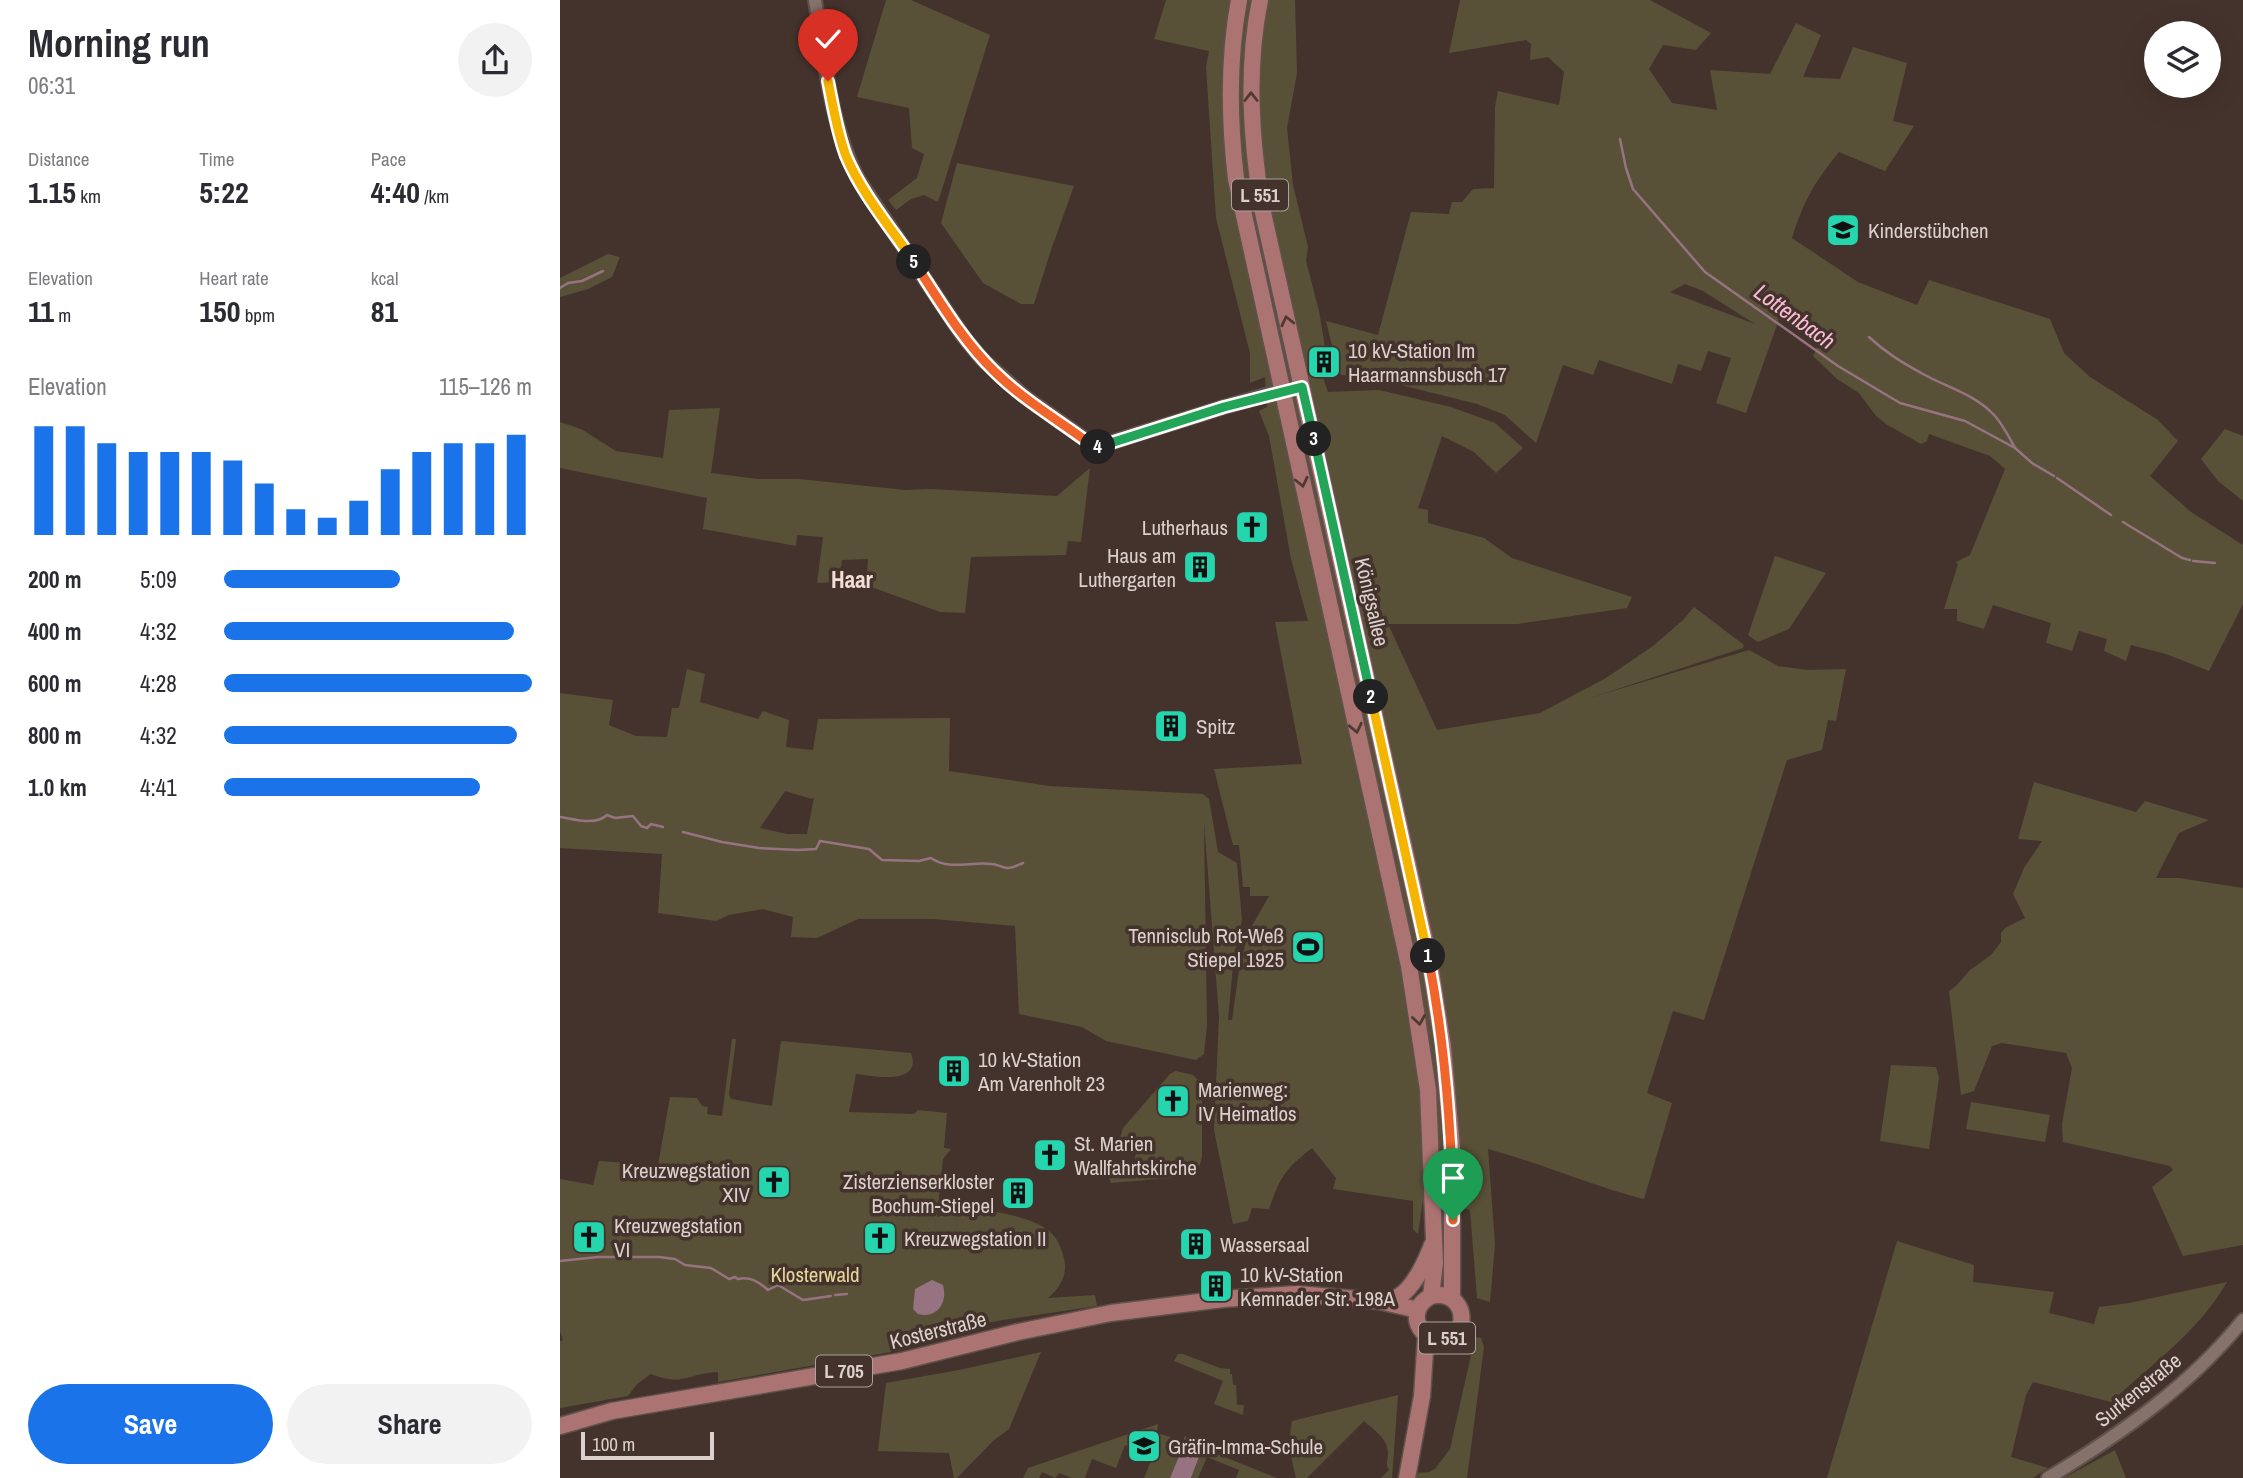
<!DOCTYPE html>
<meta charset="utf-8">
<style>
body{margin:0;font-family:"Archivo Narrow",sans-serif;background:#f2f2f3;color:#2b2b33;height:100vh;display:flex;flex-direction:column;font-size:26px;white-space:nowrap}
*{box-sizing:border-box;margin:0}
p{font-size:23px;color:#7c7c81}
.icon{flex:none;width:38px;height:38px;fill:none;stroke:currentColor;stroke-width:2;stroke-linecap:round;stroke-linejoin:round}
.map{position:relative;flex:1;overflow:hidden}
.drawer{display:flex;flex-direction:column;background:#fff;width:560px}
.drawer>*{flex:none}
.tools{position:absolute;left:1584px;top:21px;display:grid;gap:14px}
.tools a{display:grid;place-items:center;width:77px;height:77px;border-radius:50%;background:#fff;box-shadow:0 7px 28px #0002;font-size:35px}
.scale{position:absolute;left:21px;bottom:18px;width:133px;box-sizing:border-box;padding-left:7px;border:4px solid #dbd0cc;border-top:0;font-size:19px;line-height:24px;white-space:nowrap;color:#dbd0cc;-webkit-text-stroke:5px #44332c;paint-order:stroke}
.pin{position:absolute;display:grid;place-items:center;width:60px;height:60px;color:#fff;margin:-72px -30px;border-radius:50% 50% 50% 0;rotate:-45deg;box-shadow:0 0 7px #0007}
.pin .icon{rotate:45deg}
.km{position:absolute;width:35px;height:35px;margin:-18px;border-radius:50%;background:#222;color:#fff;font-size:19px;line-height:35px;text-align:center}
.round{display:grid;place-items:center;flex:none;width:74px;height:74px;border-radius:37px;background:#f2f2f3}
.headline{display:flex;align-items:center;justify-content:space-between;height:119px;padding:0 28px}
h1{font-size:38px;font-weight:700;line-height:52px}
.figures{display:grid;grid-template-columns:repeat(3,1fr);gap:10px;height:119px;padding:7px 28px}
.figures div{display:grid;align-content:center}
.figures b{font-size:30px;font-weight:700}
.figures small{font-size:19px;font-weight:400}
.figures p{font-size:19px}
.chart{height:196px;padding:14px 28px}
.chart p{display:flex;justify-content:space-between}
.chart svg{width:100%;height:126px;margin-top:7px;stroke:#1a73e8;stroke-width:6}
.button{display:flex;gap:14px;margin-top:auto;padding:14px 28px}
.button a{flex:1;height:80px;border-radius:42px;background:#1a73e8;color:#fff;font-size:28px;font-weight:700;line-height:80px;text-align:center}
.button a+a{background:#f2f2f3;color:#2b2b33}
ul{padding:0 28px;list-style:none;font-size:23px}
li{display:grid;grid-template-columns:112px 84px 1fr;align-items:center;height:52px}
li i{height:18px;border-radius:9px;background:#1a73e8}
main{display:flex;flex:1;min-height:0}
.map>svg:first-child{display:block}
</style>
<main>
<section class="drawer">
<div class="headline"><div><h1>Morning run</h1><p>06:31</p></div><a class="round"><svg class="icon" aria-label="share" viewBox="0 0 24 24"><path d="M12 15V3M7 8l5-5 5 5M5 13v7h14v-7"/></svg></a></div>
<div class="figures">
<div><p>Distance</p><b>1.15<small> km</small></b></div>
<div><p>Time</p><b>5:22</b></div>
<div><p>Pace</p><b>4:40<small> /km</small></b></div>
</div>
<div class="figures">
<div><p>Elevation</p><b>11<small> m</small></b></div>
<div><p>Heart rate</p><b>150<small> bpm</small></b></div>
<div><p>kcal</p><b>81</b></div>
</div>
<div class="chart"><p><span>Elevation</span>115–126 m</p>
<svg viewBox="0 0 160 44" preserveAspectRatio="none"><path d="M5 44V6M15 44V6M25 44V12M35 44V15M45 44V15M55 44V15M65 44V18M75 44V26M85 44V35M95 44V38M105 44V32M115 44V21M125 44V15M135 44V12M145 44V12M155 44V9"/></svg>
</div>
<ul>
<li><b>200 m</b>5:09<i style="width:57%"></i></li>
<li><b>400 m</b>4:32<i style="width:94%"></i></li>
<li><b>600 m</b>4:28<i style="width:100%"></i></li>
<li><b>800 m</b>4:32<i style="width:95%"></i></li>
<li><b>1.0 km</b>4:41<i style="width:83%"></i></li>
</ul>
<div class="button"><a>Save</a><a>Share</a></div>
</section>
<div class="map">
<svg width="1683" height="1478" viewBox="0 0 1683 1478">
<rect width="100%" height="100%" fill="#44332c"/>
<path fill="#585137" fill-rule="evenodd" d="M326,0H351L430,35L378,202L364,195L351,199L336,210L328,200L357,178L364,154L352,148L349,108L297,97Z
M606,0H735L737,73L727,128L733,185L748,247L746,261L759,311L768,365L760,368L768,392L819,390L891,407L935,423L963,448L936,473L914,452L882,436L858,508L868,510V523L924,538L952,558L1072,597L1067,608L958,624H828L877,730L980,713L1046,678L1093,646L1122,621L1134,607L1184,645L1183,648L1033,697L1189,650L1218,666L1248,670L1286,669L1276,721L1268,720L1262,750L1227,760L1144,1020L1113,1011L1087,1093L1112,1103L1084,1199C1031,1186 981,1163 928,1149L935,1244L930,1302L917,1298L910,1210L863,1199L858,1234L853,1229V1201L773,1189L776,1178L752,1148C724,1170 721,1176 709,1209L692,1208L688,1221L673,1224L654,1130L659,1017L644,822L647,1025L644,1054L636,1060L546,1041L522,1027L459,1014L455,926L373,919H298L257,938L231,937L233,917L203,909L169,915L156,921L98,913L102,854L0,848V693L53,700L49,725L76,736L107,737L112,708H119L127,669L145,674L140,702L198,719L203,711L229,720L226,747L253,750L258,719L390,718L389,771L489,786L643,794L649,799L658,852L677,863L682,920L674,955L668,1020H672L680,963L689,931L709,896H690V887H683L679,845H673L654,769L742,764L715,622L748,621L731,559L709,436L699,411L707,407L705,377L690,383V353L656,218L646,67L649,51L594,39ZM225,791L252,799L254,797L247,834H227L200,828Z
M900,0H1090L1151,33L1136,50L1103,45L1089,69L1112,103L1157,110L1150,70L1210,74L1236,23L1261,35L1243,77L1280,79L1293,47L1347,63L1333,121L1354,126L1325,171L1279,152C1254,183 1244,200 1232,238L1298,282L1357,305L1369,280L1490,319L1504,353L1530,377L1598,420L1618,441L1590,476L1631,512L1683,545V604L1649,671L1606,654L1571,645L1566,661L1544,651L1547,639L1519,631L1512,651L1486,643L1491,623L1433,605L1424,629L1397,621V609H1384L1398,564L1396,562L1410,555L1445,469L1430,456L1369,434L1367,441L1361,444L1326,424L1316,416L1299,393L1277,379L1253,356L1257,347L1270,349L1219,319L1186,413L1156,403L1171,358L1148,351L1141,371L1118,364L1112,384L1039,360L1033,375L1003,365L976,443L945,415L917,404L809,377L781,375L778,370L766,321L818,335L851,212L889,214L892,202H902L913,189L934,188L935,107L938,91L999,105L1004,72L988,57L970,60L971,44L966,40L889,53ZM1125,284L1143,291L1195,324L1110,292Z
M397,163L514,186L490,253L474,304H461L423,283L381,223Z
M48,254L60,257L52,277L28,289L0,297V278Z
M160,408L151,473L198,479H239L345,490L371,489L497,496L530,468L521,542L508,541L506,555L411,557L405,613L380,612L306,585L308,559L282,560L279,582L257,583L263,537L237,535L236,546L143,529L147,498L0,468V422L21,429L56,451L103,458L109,410Z
M1665,429L1683,436V501L1658,481L1641,459Z
M1215,556L1266,573L1229,629L1198,642L1188,635Z
M1474,782L1576,812L1585,801L1649,820L1619,833L1596,878H1619L1683,888V1245L1623,1256L1592,1187L1613,1170L1610,1166L1503,1142L1502,1124L1512,1068L1506,1053L1442,1043L1432,1046L1414,1091L1401,1095L1389,991L1396,986L1410,970L1431,955L1441,942V933L1445,928L1465,918L1453,894L1464,868L1482,841L1458,839Z
M172,1039H176L169,1094L171,1099L212,1106L221,1041L351,1053C363,1086 312,1076 296,1074L289,1112L354,1114L358,1110L387,1113L384,1148L391,1149L383,1159L377,1217L396,1211L398,1206C424,1210 476,1215 493,1235C498,1240 501,1248 503,1255C509,1273 501,1287 488,1298L535,1295L537,1306L443,1320L342,1339V1350L158,1382V1372C128,1373 124,1387 91,1374L77,1384L68,1396L0,1408V1341L3,1340L0,1331V1179L33,1185L39,1161L98,1165L110,1097L137,1098L142,1106L148,1107L147,1114L162,1116Z
M1331,1065L1376,1067L1379,1078L1369,1149L1320,1141Z
M616,1071L633,1075L642,1084V1157L639,1168L633,1176L551,1183L549,1178L574,1166L576,1152L557,1147L563,1128L610,1074Z
M1411,1102L1490,1115L1485,1142L1406,1129Z
M1337,1241L1414,1265L1413,1282L1494,1292L1489,1313L1534,1324L1539,1307L1569,1303L1667,1282C1640,1330 1591,1365 1551,1402L1473,1382L1466,1395L1451,1457L1488,1468L1473,1478H1267Z
M915,1337L921,1338L924,1347L907,1478H856L857,1473L869,1472L875,1469L890,1449Z
M481,1352L449,1429L434,1440L397,1478H394L389,1453L318,1451L326,1383L399,1370Z
M618,1354H623L660,1368L670,1369V1374H672L673,1385H676L677,1405H684L683,1415L654,1404L663,1381L614,1361Z
M838,1395L832,1478H821L829,1470C825,1463 828,1461 828,1453C828,1439 814,1430 804,1421L747,1478H736C731,1458 728,1442 732,1421Z
M598,1424L597,1433L623,1441L625,1436L653,1447L652,1452L717,1478H676L679,1470L647,1457L638,1478H631L642,1449L612,1474L610,1478H584L593,1456L584,1452L586,1446L577,1442L574,1448L565,1445L556,1468L532,1459L525,1478H512L499,1473L495,1478L482,1472L479,1478H463L468,1468Z
M1555,1450L1566,1478H1504Z"/>
<path fill="#977382" d="M372,1280L383,1285C388,1303 377,1319 358,1314L353,1309L355,1289Z
M625,1442L642,1449L631,1478H610Z"/>
<g fill="none" stroke-linecap="round" stroke-linejoin="round">
<path stroke="#977382" stroke-width="2.5" d="M1060,139L1066,168L1073,189L1145,272L1278,366L1340,403L1405,421L1455,448L1472,463L1494,476
M0,288L8,283L22,281L43,271
M1309,337C1326,353 1343,363 1363,374C1388,388 1415,394 1435,416C1443,425 1449,437 1455,448
M1497,478L1551,515
M1563,522L1622,558L1630,560
M1633,561L1655,563
M0,817C14,819 35,826 47,815L55,818L73,816L81,826L87,828L91,824L103,827
M123,832L162,842L199,848L238,850L256,849L260,841L309,849L322,860L359,861L371,858C389,871 411,861 432,864C437,864 442,868 448,868C453,868 458,865 463,863
M0,1261L38,1257H99L115,1259L125,1265L151,1268L169,1279L175,1277L178,1279C190,1276 199,1282 208,1290L218,1285L243,1300L271,1296
M275,1295L287,1294"/>
<g stroke="#5f514b" stroke-width="16">
<path id="minor" d="M255,0C265,61 270,124 298,179L403,336L422,359L465,397L536,447L664,407L709,394L742,388
M1488,1478C1559,1435 1630,1386 1683,1320"/>
</g>
<g stroke="#5f514b" stroke-width="19">
<path id="major" d="M679,0C668,59 669,119 676,179L849,966L868,1090L875,1263L871,1296C835,1316 876,1361 900,1328C906,1307 892,1291 871,1296
M700,0C686,69 691,139 702,208L869,958L883,1046L892,1147V1298
M819,1301C824,1300 831,1300 836,1298C853,1290 866,1261 872,1245
M0,1426L52,1411L342,1361L458,1332L551,1313L663,1299L738,1294L819,1301L858,1310
M847,1478L862,1396L866,1336"/>
</g>
<use href="#minor" stroke="#85726a" stroke-width="12"/>
<use href="#major" stroke="#ab7372" stroke-width="16"/>
</g>
<defs><path id="oneway-chevron" d="M-2-3.5L2.5 0L-2 3.5" fill="none" stroke-width="1.6" stroke-linecap="round" stroke-linejoin="round" transform="scale(1.75)"/></defs>
<g stroke="#4e3933">
<use href="#oneway-chevron" transform="translate(691 97) rotate(-90)"/>
<use href="#oneway-chevron" transform="translate(727 321) rotate(-103)"/>
<use href="#oneway-chevron" transform="translate(742 482) rotate(77)"/>
<use href="#oneway-chevron" transform="translate(796 728) rotate(78)"/>
<use href="#oneway-chevron" transform="translate(859 1020) rotate(81)"/>
</g>
<g fill="none" stroke-linecap="round" stroke-linejoin="round">
<g stroke="#fff" stroke-width="14">
<path id="split-1" d="M868,956C885,1044 892,1131 893,1220"/>
</g>
<g stroke="#fff" stroke-width="14">
<path id="split-2" d="M811,697L868,956"/>
</g>
<g stroke="#fff" stroke-width="14">
<path id="split-3" d="M754,439L811,697"/>
</g>
<g stroke="#fff" stroke-width="14">
<path id="split-4" d="M538,447L664,407L742,387L754,439"/>
</g>
<g stroke="#fff" stroke-width="14">
<path id="split-5" d="M354,262C379,300 402,340 434,371C463,400 500,421 533,446L538,447"/>
</g>
<g stroke="#fff" stroke-width="14">
<path id="split-6" d="M268,81C273,106 277,132 286,156C302,194 331,228 354,262"/>
</g>
<use href="#split-1" stroke="#f0652b" stroke-width="9"/>
<use href="#split-2" stroke="#f5b400" stroke-width="9"/>
<use href="#split-3" stroke="#22a559" stroke-width="9"/>
<use href="#split-4" stroke="#22a559" stroke-width="9"/>
<use href="#split-5" stroke="#f0652b" stroke-width="9"/>
<use href="#split-6" stroke="#f5b400" stroke-width="9"/>
</g>
<defs>
<g id="school-square" transform="scale(1.75)"><rect x="-9" y="-9" width="18" height="18" rx="4" fill="#24d5ae" stroke="#44332c"/><path d="M0-5L7-2L0 1L-7-2ZM-4 1L0 2.5L4 1V4Q0 6-4 4Z" fill="#111"/></g>
<g id="building-square" transform="scale(1.75)"><rect x="-9" y="-9" width="18" height="18" rx="4" fill="#24d5ae" stroke="#44332c"/><path d="M-4-6H4V6H1V3H-1V6H-4ZM-2.5-4.3h1.7v1.8h-1.7ZM.8-4.3h1.7v1.8H.8ZM-2.5-1h1.7V.8h-1.7ZM.8-1h1.7V.8H.8Z" fill="#111"/></g>
<g id="church-square" transform="scale(1.75)"><rect x="-9" y="-9" width="18" height="18" rx="4" fill="#24d5ae" stroke="#44332c"/><path d="M-1.2-6h2.4v3.5h3.3v2.4h-3.3V6h-2.4V-.1h-3.3v-2.4h3.3Z" fill="#111"/></g>
<g id="stadium-square" transform="scale(1.75)"><rect x="-9" y="-9" width="18" height="18" rx="4" fill="#24d5ae" stroke="#44332c"/><path d="M0-5a6.5 5 0 1 0 0 10a6.5 5 0 1 0 0-10ZM-3.5-1.8h7v3.6h-7Z" fill="#111"/></g>
</defs>
<g fill-rule="evenodd">
<use href="#school-square" x="1283" y="230"/>
<use href="#building-square" x="764" y="362"/>
<use href="#church-square" x="692" y="527"/>
<use href="#building-square" x="640" y="567"/>
<use href="#building-square" x="611" y="726"/>
<use href="#stadium-square" x="748" y="947"/>
<use href="#building-square" x="394" y="1071"/>
<use href="#church-square" x="613" y="1101"/>
<use href="#church-square" x="490" y="1155"/>
<use href="#church-square" x="214" y="1182"/>
<use href="#building-square" x="458" y="1193"/>
<use href="#church-square" x="29" y="1237"/>
<use href="#church-square" x="320" y="1238"/>
<use href="#building-square" x="636" y="1244"/>
<use href="#building-square" x="656" y="1286"/>
<use href="#school-square" x="584" y="1446"/>
</g>
<g text-anchor="middle" dominant-baseline="central" stroke-width="7" stroke-linejoin="round" paint-order="stroke">
<g fill="#44332c" stroke="#aea19c" stroke-width="2">
<rect x="672" y="179.5" width="56" height="31" rx="5"/>
<rect x="859" y="1322.5" width="56" height="31" rx="5"/>
<rect x="256" y="1355.5" width="56" height="31" rx="5"/>
</g>
<g font-size="19" font-weight="bold" fill="#dbd0cc">
<text x="700" y="195">L 551</text>
<text x="887" y="1338">L 551</text>
<text x="284" y="1371">L 705</text>
</g>
<g font-size="21" fill="#dbd0cc" stroke="#44332c" text-anchor="start">
<text x="1308" y="230">Kinderstübchen</text>
<text x="788" y="350">10 kV-Station Im<tspan x="788" dy="24">Haarmannsbusch 17</tspan></text>
<text x="668" y="527" text-anchor="end">Lutherhaus</text>
<text x="616" y="555" text-anchor="end">Haus am<tspan x="616" dy="24">Luthergarten</tspan></text>
<text x="636" y="726">Spitz</text>
<text x="724" y="935" text-anchor="end">Tennisclub Rot-Weß<tspan x="724" dy="24">Stiepel 1925</tspan></text>
<text x="418" y="1059">10 kV-Station<tspan x="418" dy="24">Am Varenholt 23</tspan></text>
<text x="638" y="1089">Marienweg:<tspan x="638" dy="24">IV Heimatlos</tspan></text>
<text x="514" y="1143">St. Marien<tspan x="514" dy="24">Wallfahrtskirche</tspan></text>
<text x="190" y="1170" text-anchor="end">Kreuzwegstation<tspan x="190" dy="24">XIV</tspan></text>
<text x="434" y="1181" text-anchor="end">Zisterzienserkloster<tspan x="434" dy="24">Bochum-Stiepel</tspan></text>
<text x="54" y="1225">Kreuzwegstation<tspan x="54" dy="24">VI</tspan></text>
<text x="344" y="1238">Kreuzwegstation II</text>
<text x="660" y="1244">Wassersaal</text>
<text x="680" y="1274">10 kV-Station<tspan x="680" dy="24">Kemnader Str. 198A</tspan></text>
<text x="608" y="1446">Gräfin-Imma-Schule</text>
</g>
<g font-size="21" fill="#dbd0cc" stroke="#44332c">
<text transform="translate(812 602) rotate(77)">Königsallee</text>
<text transform="translate(378 1330) rotate(-14)">Kosterstraße</text>
<text transform="translate(1578 1390) rotate(-39)">Surkenstraße</text>
</g>
<g font-size="21" fill="#e6d698" stroke="#44332c">
<text x="255" y="1274">Klosterwald</text>
</g>
<g font-size="23" font-style="italic" fill="#fbbbd6" stroke="#44332c">
<text transform="translate(1235 316) rotate(36)">Lottenbach</text>
</g>
<g font-size="23" font-weight="bold" fill="#f3ddd4" stroke="#44332c">
<text x="292" y="579">Haar</text>
</g>
</g>
</svg>
<div class="tools">
<a><svg class="icon" aria-label="layers" viewBox="0 0 24 24"><path d="M12 4l9 5-9 5-9-5zM3 14l9 5 9-5"/></svg></a>
</div>
<div class="scale">100 m</div>
<div class="pin" style="left:893px;top:1220px;background:#1e9e55"><svg class="icon" aria-label="arrive" viewBox="0 0 24 24"><path d="M6 21V4h12l-3 4 3 4H6"/></svg></div>
<div class="pin" style="left:268px;top:81px;background:#d93025"><svg class="icon" aria-label="check" viewBox="0 0 24 24"><path d="M5 12l5 5 9-10"/></svg></div>
<b class="km" style="left:868px;top:956px">1</b>
<b class="km" style="left:811px;top:697px">2</b>
<b class="km" style="left:754px;top:439px">3</b>
<b class="km" style="left:538px;top:447px">4</b>
<b class="km" style="left:354px;top:262px">5</b>
</div>
</main>
